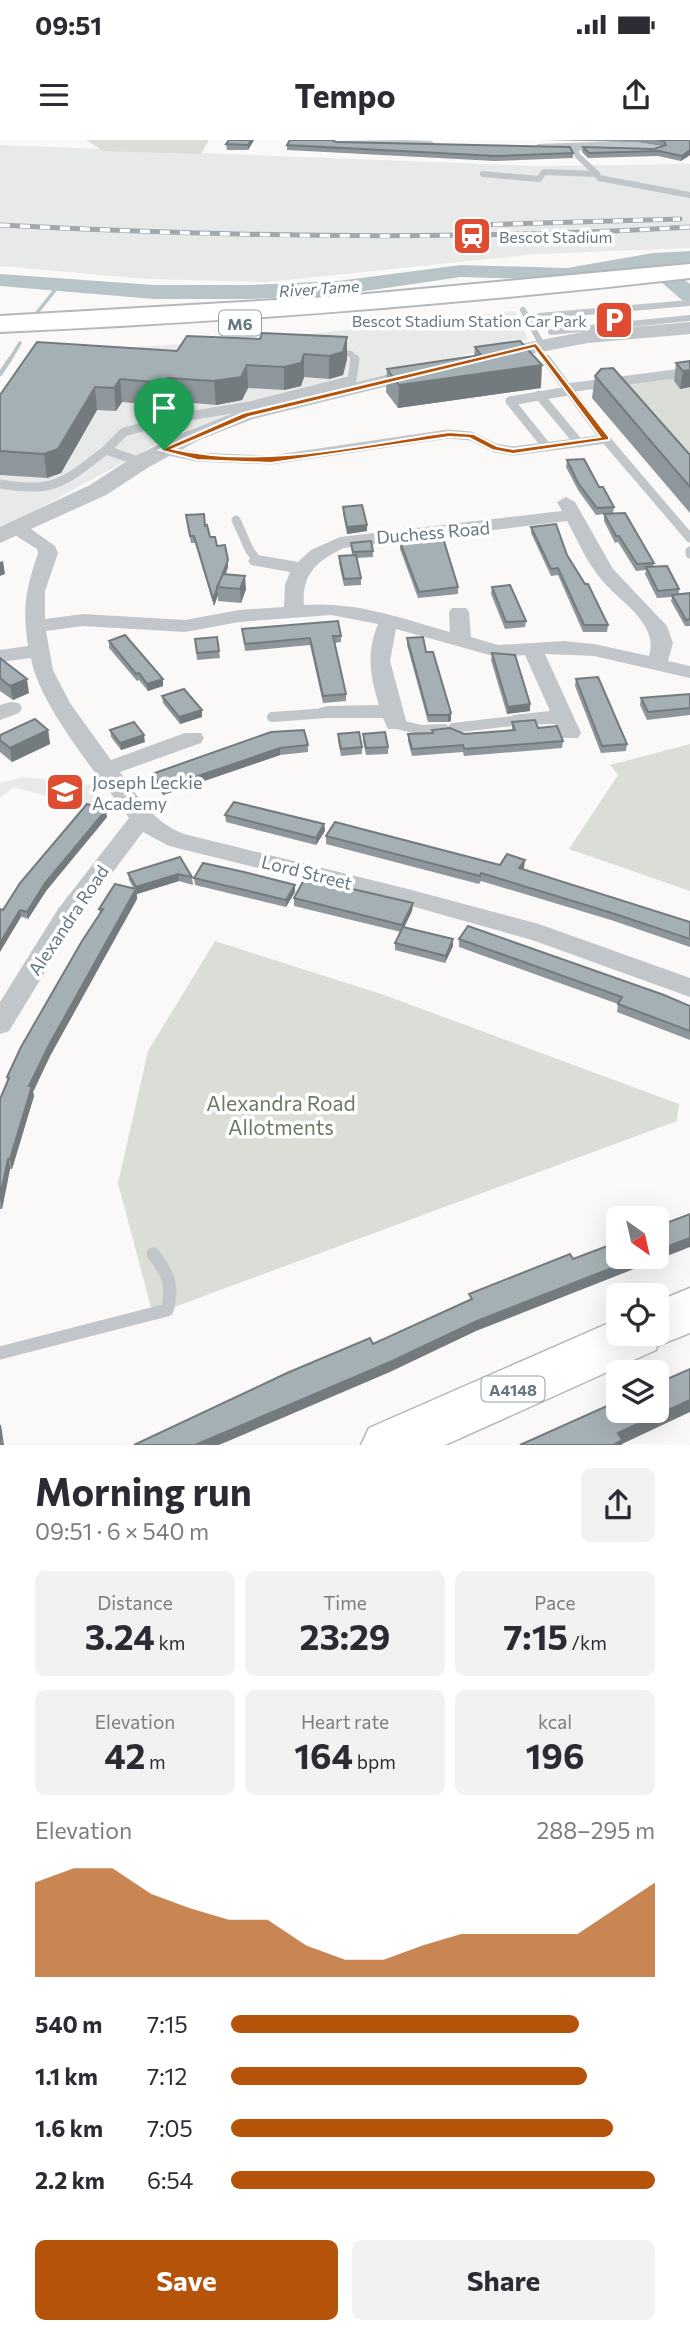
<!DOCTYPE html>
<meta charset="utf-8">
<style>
body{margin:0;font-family:Commissioner,sans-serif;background:#f2f2f3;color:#2b2b33;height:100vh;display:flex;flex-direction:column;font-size:26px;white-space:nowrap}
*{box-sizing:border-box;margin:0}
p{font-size:23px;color:#7c7c81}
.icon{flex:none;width:38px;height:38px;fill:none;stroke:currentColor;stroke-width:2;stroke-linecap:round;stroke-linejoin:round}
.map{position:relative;height:1305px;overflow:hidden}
.sheet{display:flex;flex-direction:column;background:#fff;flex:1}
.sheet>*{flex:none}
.needle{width:46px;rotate:146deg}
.controls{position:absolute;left:606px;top:1066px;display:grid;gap:14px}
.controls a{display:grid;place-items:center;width:63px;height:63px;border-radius:10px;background:#fff;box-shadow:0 7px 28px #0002;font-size:35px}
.pin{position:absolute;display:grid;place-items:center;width:60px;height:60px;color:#fff;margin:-72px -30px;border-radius:50% 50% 50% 0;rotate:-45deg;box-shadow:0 0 7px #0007}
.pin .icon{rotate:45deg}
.round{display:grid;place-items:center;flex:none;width:74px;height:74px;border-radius:10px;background:#f2f2f3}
.overview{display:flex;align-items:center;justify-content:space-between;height:119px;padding:0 35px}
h1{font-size:38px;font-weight:700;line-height:52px}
.metrics{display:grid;grid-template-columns:repeat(3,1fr);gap:10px;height:119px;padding:7px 35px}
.metrics div{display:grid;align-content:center;border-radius:10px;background:#f2f2f3;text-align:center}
.metrics b{font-size:35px;font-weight:700}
.metrics small{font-size:19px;font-weight:400}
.metrics p{font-size:19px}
.chart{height:196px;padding:14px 35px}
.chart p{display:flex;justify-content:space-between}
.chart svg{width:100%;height:126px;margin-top:7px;fill:#b45309;opacity:.7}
.primary-button{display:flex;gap:14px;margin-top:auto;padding:14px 35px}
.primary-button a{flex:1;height:80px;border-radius:10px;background:#b45309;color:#fff;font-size:28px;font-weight:700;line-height:80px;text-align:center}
.primary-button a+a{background:#f2f2f3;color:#2b2b33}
ul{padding:0 35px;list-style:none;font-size:23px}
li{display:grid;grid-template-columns:112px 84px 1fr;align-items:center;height:52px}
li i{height:18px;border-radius:9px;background:#b45309}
.status{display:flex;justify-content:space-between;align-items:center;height:49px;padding:0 35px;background:#fff;direction:ltr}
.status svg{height:19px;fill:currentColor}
header{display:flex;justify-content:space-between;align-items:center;height:91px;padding:0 35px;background:#fff;font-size:32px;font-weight:700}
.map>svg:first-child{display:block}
</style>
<div class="status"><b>09:51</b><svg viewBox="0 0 49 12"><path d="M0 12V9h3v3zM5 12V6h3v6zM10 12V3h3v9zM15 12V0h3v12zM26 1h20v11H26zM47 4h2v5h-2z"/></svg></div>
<header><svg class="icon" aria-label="menu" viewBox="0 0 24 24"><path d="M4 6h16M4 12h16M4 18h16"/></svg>Tempo<svg class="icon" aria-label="share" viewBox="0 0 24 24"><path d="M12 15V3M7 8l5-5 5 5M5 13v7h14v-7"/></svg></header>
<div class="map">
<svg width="690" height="1305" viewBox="0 0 690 1305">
<rect width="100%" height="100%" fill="#faf9f8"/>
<path fill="#e8e9e9" d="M0,5L536,26L690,24V108L536,114L268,142L146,139L0,126Z
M515,171L528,199L252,268L173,295L0,390V260L29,213L255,200Z
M24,637L92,645L111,674L14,647L0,658V643Z"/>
<path fill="#daded7" d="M86,0H209L201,14L103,11Z
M690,232V371L592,258L602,248Z
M690,604V751L569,709L618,635L610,625Z
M215,801L387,856L679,964L677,981L153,1175L118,1043L148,911Z"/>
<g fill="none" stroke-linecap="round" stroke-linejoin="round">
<path stroke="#b8c5c8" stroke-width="3.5" d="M36,174L59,145
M9,221L20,203"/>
<path stroke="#b8c5c8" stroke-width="4.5" d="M0,234L10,219"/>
<path fill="#b8c5c8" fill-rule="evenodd" d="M690,111V123L666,125L690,144V162L682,160L648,131L634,129L567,140L461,137L338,155L248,159H154L0,146V134L154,145H248L338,141L461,125L567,128L653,113Z"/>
<g stroke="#b2b8bb" stroke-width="3">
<path id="trunk" d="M690,1148V1193L657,1206L656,1210L445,1305H361L369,1288L618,1179V1194H656V1162Z"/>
</g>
<g stroke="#b2b8bb" stroke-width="4">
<path id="motorway" d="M690,124V138C460,164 231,182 0,192V176L345,156Z"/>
</g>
<path stroke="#c1c6ca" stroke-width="6" d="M483,34L539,39L544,32L597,34L578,16L573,7
M597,34L599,38L690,55
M523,170L542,205
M539,176L689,163
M551,192L690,178
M536,206L547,221
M334,211L351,214L355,221"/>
<path stroke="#c1c6ca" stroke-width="9" d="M546,219L602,295L690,398
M567,248L690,232
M539,255L579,303
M547,307L510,261L568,251
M106,310L124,292L171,279L250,266L352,240L355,219
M164,310L197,317L271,320L448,294L471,296L495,308L513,311L606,299
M0,344C54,354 66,341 106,310L141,322
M236,380L250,411L258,421
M690,411V414"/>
<path stroke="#c1c6ca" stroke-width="10" d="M272,577L327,573
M396,584L422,590L444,589
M453,588L521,580"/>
<path stroke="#c1c6ca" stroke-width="13" d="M0,1213L167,1170C174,1146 168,1133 153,1114"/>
<path fill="#c1c6ca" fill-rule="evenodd" d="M403,0L431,1L437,5L431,9L336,5L330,1Z
M629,1L657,5L663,9L657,13L629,9L538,12L532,8L538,4Z
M566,357L575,362L613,429L667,486L673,503L668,521L690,526V538L594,516L545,514L581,593L578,598H562L555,584L513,585L510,580L513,575L550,571L525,515L497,517L396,489L390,521L407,584L404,589H388L383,578H319L316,573L319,568L327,566L379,565C370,536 366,513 378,484L331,475L239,482L185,492L83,486L46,491L53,530L70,563L111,620L185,593H201L204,598L201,603L120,632C139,658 153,682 184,694L404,748L539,784L690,838V857L532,800L404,764L169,706L143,692L76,781L9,891L0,894V862L58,769L129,678C101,639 38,564 31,518L0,522V510L28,506C22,467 26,449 38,413L37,409L10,392L8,388L10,384H24L55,406L58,413L45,451V479L83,474L185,480L239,470L284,467L285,445L290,432L251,425L248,421L251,417L258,415L298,422L311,410L340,397L562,371L557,362ZM567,381C577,399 585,418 597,434C615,460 660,481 649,516L594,504L564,501L498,505L471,497L469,472L466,468H452L449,472L450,492C401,478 355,461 304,465C301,434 318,420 344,408Z
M11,562L19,563L22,568L19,573L0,580V565Z"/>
<path fill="#c1c6ca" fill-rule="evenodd" d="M690,182V194L588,203L489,222L479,216L489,210L588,191Z
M422,226L429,228L432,232L429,236L253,279L199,300L149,327L106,355L0,403V387L90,345L133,317L185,292L239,271Z"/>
<use href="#trunk" fill="#fff" fill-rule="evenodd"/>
<use href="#motorway" fill="#fff" fill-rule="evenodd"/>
<g stroke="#a0a9ae" stroke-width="5">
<path id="rail" d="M0,85C230,97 460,101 690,87
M473,85L680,79"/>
</g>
<use href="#rail" stroke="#fff" stroke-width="3.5" stroke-dasharray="10" stroke-linecap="butt"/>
</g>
<path fill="#8e979c" d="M229,0H254L248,10H227L226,4Z
M543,0H690V15L681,21L658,16L588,18L582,12L583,7L654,9L662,6L636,2Z
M336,2L573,13V18L495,21L287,10V5Z
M347,197V219L343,235L329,239L304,237L301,246L284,250L248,248L242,260L216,265L170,261L166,266L122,262L116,271L97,270L61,333L47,338L0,335V255L177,211Z
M475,207L541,248L398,268L386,252L387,229L474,216Z
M690,221V247L680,249L674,241L676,223Z
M595,236L690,315V373L592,258Z
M567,320L599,347L614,367L613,373L654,423L653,427L679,449V454L690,453V486H685L671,461L672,457L657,458L645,434L646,430L636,431L618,402L615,403L604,381V374L596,375L578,350L566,327Z
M343,367L367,385V391L347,394L343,374Z
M186,375L205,386L210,397L228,420V427L226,434L246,449L241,463L218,461V455L214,466L195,403H191Z
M531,387L567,415L608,485L607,492H583L558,435L551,436L531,393Z
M400,402L458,447V454L418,458L400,409Z
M351,403L373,411V417L357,418L361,438V445L344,446L339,423V416H352Z
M492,447L526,481L525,487L505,489L491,454Z
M242,489L341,496V502L334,503L346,554V561L323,563L310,505L245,511Z
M407,498L426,512L451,573V581L448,582H428L407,505Z
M195,499L219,511L220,518L197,520Z
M109,501L163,539V546L148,551L139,540L137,541L109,508Z
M492,513L530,571L507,574L491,520Z
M0,518L29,553L13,560L0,551Z
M576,539L627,604L626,611L601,613L575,546Z
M690,554V575L647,580L640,565L641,558Z
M162,556L202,570V577L180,584L163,563Z
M512,582L538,588L563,601L562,608L464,616L463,612L412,616L408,601V594L432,593V590L464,594L512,590Z
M48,590L50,604L12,622L0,612V595Z
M110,590L145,602L121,610L111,597Z
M271,592L308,605V612L280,615L163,655L153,641L152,634Z
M338,594L362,607V614L341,616L338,601Z
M363,594L388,607V614L366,615L363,601Z
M225,675L324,684L325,691L316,705L226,682Z
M107,677L46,751L28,779L3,770Z
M326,696L500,725L525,720L523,729L690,782V807L611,780L481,741L479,744L326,704Z
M180,717L192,737L193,745L179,741L137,754V759L50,916L33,952L34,956L12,1029H10L2,1069H0V959L7,941V937L100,774L99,769L134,749L129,740L128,733Z
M194,738L295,745V752L286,767L195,745Z
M294,758L413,763L412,771L404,787L453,799V806L445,823L395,810V803L401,792L294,766Z
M459,799L690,866V900L617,872L618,864L459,807Z"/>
<path fill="#747b7f" d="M251,0H254L248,10V5Z
M690,10V15L681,21L682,16Z
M347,197V219L343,235L329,239V216Z
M304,214V237L301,246L284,250V227Z
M247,225L248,248L242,260L216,265L214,241Z
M542,225L541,248L398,268L399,245Z
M690,230V247L680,249L683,231Z
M168,238L170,261L166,266L164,243Z
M120,239L122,262L116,271L114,248Z
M95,247L97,270L61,333L47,338L44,314Z
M367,385V391L347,394V387Z
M228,420V427L220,448H218Z
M3,421L5,434L0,436V422Z
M245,436L246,449L241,463L240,449Z
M217,448L218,455L214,466L213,459Z
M27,539L29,553L13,560L10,546Z
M163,539V546L148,551L147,544Z
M530,564V571L507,574L508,567Z
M202,570V577L180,584L179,577Z
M451,573V581L448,582V575Z
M48,590L50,604L12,622L10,608Z
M144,595L145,602L121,610L120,603Z
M280,608V615L163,655V648Z
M106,670L107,677L46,751L28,779L27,772L45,743Z
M324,684L325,691L316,705V698Z
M525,720L524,728L519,736V728Z
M178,734L179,741L137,754L136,747Z
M295,745V752L286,767V760Z
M136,749L137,759L50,916L33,952L34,956L12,1029L10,1019L29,946L49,905Z
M413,763L412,771L402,792V785Z
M20,770L21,777L0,812V803Z
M453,799V806L445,823L446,816Z
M8,1019L10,1029L2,1069L0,1057Z
M690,1098V1107L476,1191L390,1232L219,1305H195L477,1181L642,1116H656V1111Z
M690,1260V1272L622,1304V1305H613L618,1293Z"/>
<path fill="#a5b0b5" stroke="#747b7f" stroke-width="2" d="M229,0H251L248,5L226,4Z
M290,0H332L336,2L570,7L573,13L496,16L287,5Z
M658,0H690V10L682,16L659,11L589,13L583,7L654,9L666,5L664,1Z
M262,193L347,197L343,212L329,216L304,214L301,223L284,227L247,225L241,237L214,241L168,238L164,243L120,239L114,248L95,247L58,309L44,314L0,311V255L37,202L177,211L187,196L260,199Z
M520,201L542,225L399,245L387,229L481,215L475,207Z
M690,221V230L683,231L676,223Z
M613,228L690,315V347L595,236L601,229Z
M584,319L599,347H603L614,367L597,368L578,343L567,320Z
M362,365L367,385L347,387L343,367Z
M625,373L654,423L637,424L619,396H616L604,374Z
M204,374L205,386L207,385L210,397H215L217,406L225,405L228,420L213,459L194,396H190L186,375Z
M556,384L567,415L585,444H588L608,485H584L558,428L551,429L531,387Z
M443,398L458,447L419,452L400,402Z
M371,401L373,411L353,412L351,403Z
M356,415L361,438L344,439L339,416Z
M667,426L679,449L658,451L646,427Z
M223,434L245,436L240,449L217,447Z
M510,445L526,481L506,482L492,447Z
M690,453V479L686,480L672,455Z
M338,481L341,496H333L346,554L323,556L310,498L245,504L242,489Z
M125,495L163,539L147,544L139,533L136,534L109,501Z
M217,497L219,511L197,513L195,499Z
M423,497L426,512H433L451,573L448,575H428L407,498Z
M492,513L515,515L530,564L508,567Z
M0,518L27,539L10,546L0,538Z
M598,537L627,604L602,606L576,539Z
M184,549L202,570L179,577L162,556Z
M690,554V568L648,572L641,558Z
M35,579L48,590L10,608L0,600V595Z
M535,580L538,588L557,586L563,601L464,609L463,605L412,609L408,594L433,593L432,590L450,588L464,594L515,590L512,582Z
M134,582L144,595L120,603L110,590Z
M304,590L308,605L280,608L163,648L152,634L271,592Z
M359,592L362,607L341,609L338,594Z
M385,592L388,607L366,608L363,594Z
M234,662L324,684L316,698L225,675Z
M87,664L106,670L45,743L27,772L20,770L0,803V769L3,770L20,743Z
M335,682L500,725L507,714L525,720L519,728L690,782V799L612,773L481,733L480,736L326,696Z
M180,717L192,737L178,734L136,747L128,733Z
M203,723L244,732L295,745L286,760L194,738Z
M305,738L413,763L402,785L294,758Z
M115,744L136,749L49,905L29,946H32L10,1019H8L0,1057V959L9,938L7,937L21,907L82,801L103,769H99Z
M468,786L664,855L690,866V891L618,864L622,857L459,799Z
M403,787L453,799L446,816L395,803Z
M690,1074V1098L656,1111V1087Z
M618,1102V1116H642L477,1181L390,1222L195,1305H134L287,1233L370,1198L373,1204L472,1159L469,1154L570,1114L573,1119Z
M690,1229V1260L618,1293L622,1300L613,1305H520L618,1261V1270H656V1244Z
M0,1285L3,1305H0Z"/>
<path fill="#b45309" stroke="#fff" stroke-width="2" fill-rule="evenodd" d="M536,203L609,297V300L513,314L492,310L469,298L449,297L271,323L197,320L159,310L243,273ZM534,208L600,297L513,309L497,306L474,294L449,292C358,305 264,329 173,309L249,277Z"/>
<defs>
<g id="station-square" transform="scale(2.0125)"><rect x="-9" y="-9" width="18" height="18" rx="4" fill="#e04c31" stroke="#fff"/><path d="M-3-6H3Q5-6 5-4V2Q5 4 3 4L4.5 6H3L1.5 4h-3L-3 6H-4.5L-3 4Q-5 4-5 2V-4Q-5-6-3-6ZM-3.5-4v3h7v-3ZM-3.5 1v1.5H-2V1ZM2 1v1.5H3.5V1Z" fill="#fff"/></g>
<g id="parking-square" transform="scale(2.0125)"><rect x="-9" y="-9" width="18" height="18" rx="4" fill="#e04c31" stroke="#fff"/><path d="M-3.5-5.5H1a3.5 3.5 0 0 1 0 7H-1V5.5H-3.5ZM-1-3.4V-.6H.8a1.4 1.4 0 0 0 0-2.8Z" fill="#fff"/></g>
<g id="school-square" transform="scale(2.0125)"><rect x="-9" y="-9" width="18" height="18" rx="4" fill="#e04c31" stroke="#fff"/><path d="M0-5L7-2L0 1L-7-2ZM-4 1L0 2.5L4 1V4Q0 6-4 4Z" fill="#fff"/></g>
</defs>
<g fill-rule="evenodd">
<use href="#station-square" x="472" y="96"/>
<use href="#parking-square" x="614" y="180"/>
<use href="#school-square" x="65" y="652"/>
</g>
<g text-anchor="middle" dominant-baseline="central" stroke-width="7" stroke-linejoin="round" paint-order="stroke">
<g font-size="16" fill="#657882" stroke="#fff" text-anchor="start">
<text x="499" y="96">Bescot Stadium</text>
<text x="587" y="180" text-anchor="end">Bescot Stadium Station Car Park</text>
</g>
<g font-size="16" font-style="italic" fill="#60767c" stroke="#fff">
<text transform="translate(319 148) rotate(-4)">River Tame</text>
</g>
<g fill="#fff" stroke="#93a0a8" stroke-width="2">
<rect x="219" y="170.5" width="42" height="25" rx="5"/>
<rect x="481.5" y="1236.5" width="63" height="25" rx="5"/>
</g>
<g font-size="16" font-weight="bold" fill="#657882">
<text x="240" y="183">M6</text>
<text x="513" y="1249">A4148</text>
</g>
<g font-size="18" fill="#657882" stroke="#fff">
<text transform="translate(433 392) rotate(-5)">Duchess Road</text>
<text transform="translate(307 732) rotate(14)">Lord Street</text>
<text transform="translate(68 780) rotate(-56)">Alexandra Road</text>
</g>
<g font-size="18" fill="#657882" stroke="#fff" text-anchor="start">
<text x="92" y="642">Joseph Leckie<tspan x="92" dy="21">Academy</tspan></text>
</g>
<g font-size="21" fill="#6a7a64" stroke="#fff">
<text x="281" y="962">Alexandra Road<tspan x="281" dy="24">Allotments</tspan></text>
</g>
</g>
</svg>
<div class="controls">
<a><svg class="needle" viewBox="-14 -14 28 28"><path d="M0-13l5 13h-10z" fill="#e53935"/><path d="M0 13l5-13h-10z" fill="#7c7c81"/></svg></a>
<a><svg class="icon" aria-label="locate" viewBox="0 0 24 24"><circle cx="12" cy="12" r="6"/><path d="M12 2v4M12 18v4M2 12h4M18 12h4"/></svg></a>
<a><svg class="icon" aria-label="layers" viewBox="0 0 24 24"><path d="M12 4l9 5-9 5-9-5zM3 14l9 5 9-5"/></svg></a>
</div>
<div class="pin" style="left:164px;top:310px;background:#1e9e55"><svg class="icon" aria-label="arrive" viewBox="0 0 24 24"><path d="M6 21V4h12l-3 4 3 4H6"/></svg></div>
</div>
<section class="sheet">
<div class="overview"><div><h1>Morning run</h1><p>09:51 · 6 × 540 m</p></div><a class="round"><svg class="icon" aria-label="share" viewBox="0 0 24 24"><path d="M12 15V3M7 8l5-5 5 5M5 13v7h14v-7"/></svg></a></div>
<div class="metrics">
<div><p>Distance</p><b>3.24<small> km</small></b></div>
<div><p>Time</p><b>23:29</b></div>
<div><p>Pace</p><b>7:15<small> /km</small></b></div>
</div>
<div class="metrics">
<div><p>Elevation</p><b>42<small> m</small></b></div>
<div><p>Heart rate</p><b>164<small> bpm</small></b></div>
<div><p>kcal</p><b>196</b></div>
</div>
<div class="chart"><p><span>Elevation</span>288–295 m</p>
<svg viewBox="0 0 160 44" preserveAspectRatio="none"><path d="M0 44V11L10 6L20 6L30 15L40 20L50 24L60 24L70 33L80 38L90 38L100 33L110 29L120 29L130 29L140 29L150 20L160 11V44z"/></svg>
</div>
<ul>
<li><b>540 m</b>7:15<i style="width:82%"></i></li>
<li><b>1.1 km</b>7:12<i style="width:84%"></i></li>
<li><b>1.6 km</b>7:05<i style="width:90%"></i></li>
<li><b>2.2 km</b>6:54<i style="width:100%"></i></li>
</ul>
<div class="primary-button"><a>Save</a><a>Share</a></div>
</section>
